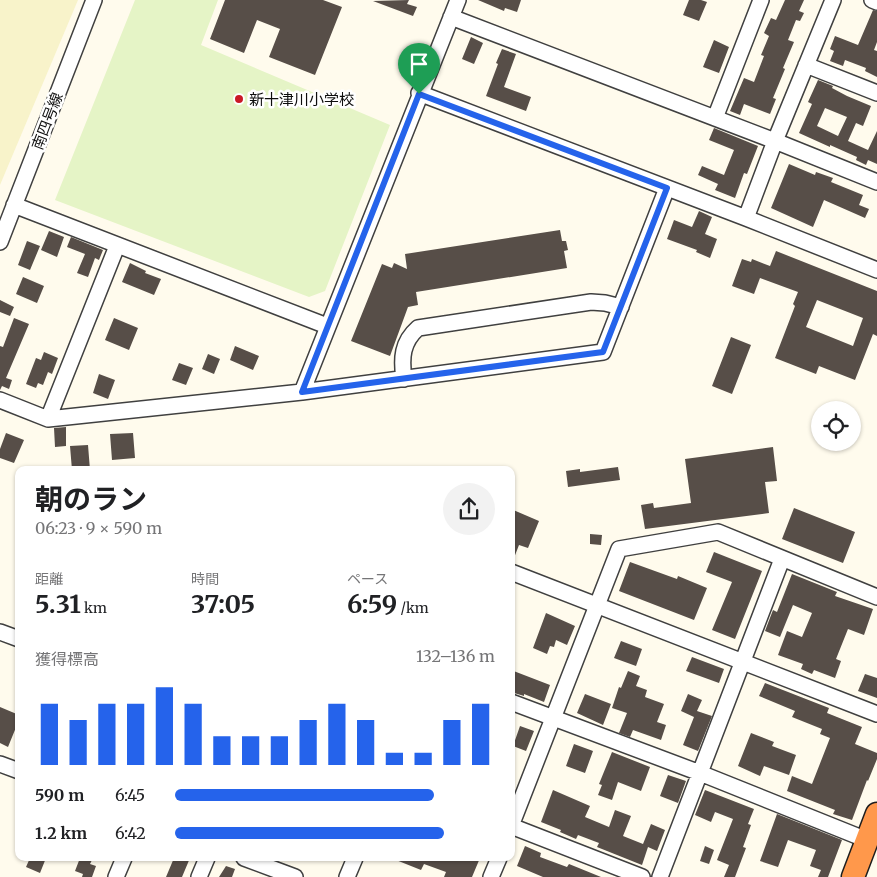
<!DOCTYPE html>
<html lang="ja">
<meta charset="utf-8">
<style>
body{margin:0;font-family:Merriweather,"Noto Sans JP",serif;background:#f2f2f2;color:#202124;height:100vh;display:flex;flex-direction:column;font-size:19px;white-space:nowrap}
*{box-sizing:border-box;margin:0}
p{font-size:16px;color:#757577}
.icon{flex:none;width:28px;height:28px;fill:none;stroke:currentColor;stroke-width:2;stroke-linecap:round;stroke-linejoin:round}
.map{position:relative;flex:1;overflow:hidden}
.sheet{position:absolute;left:15px;top:466px;width:500px;height:395px;display:flex;flex-direction:column;background:#fff;border-radius:10px;box-shadow:0 1px 4px #0004}
.sheet>*{flex:none}
.tools{position:absolute;left:811px;top:401px;display:grid;gap:10px}
.tools a{display:grid;place-items:center;width:50px;height:50px;border-radius:50%;background:#fff;box-shadow:0 1px 4px #0004;font-size:25px}
.pin{position:absolute;display:grid;place-items:center;width:42px;height:42px;color:#fff;margin:-51px -21px;border-radius:50% 50% 50% 0;rotate:-45deg;box-shadow:0 0 5px #0007}
.pin .icon{rotate:45deg}
.round{display:grid;place-items:center;flex:none;width:52px;height:52px;border-radius:26px;background:#f2f2f2}
.summary{display:flex;align-items:center;justify-content:space-between;height:85px;padding:0 20px}
h1{font-size:28px;font-weight:700;line-height:38px}
.stats{display:grid;grid-template-columns:repeat(3,1fr);gap:8px;height:85px;padding:5px 20px}
.stats div{display:grid;align-content:center}
.stats b{font-size:25px;font-weight:700}
.stats small{font-size:14px;font-weight:400}
.stats p{font-size:14px}
.chart{height:140px;padding:10px 20px}
.chart p{display:flex;justify-content:space-between}
.chart svg{width:100%;height:90px;margin-top:5px;stroke:#2563eb;stroke-width:6}
ul{padding:0 20px;list-style:none;font-size:16px}
li{display:grid;grid-template-columns:80px 60px 1fr;align-items:center;height:38px}
li i{height:12px;border-radius:6px;background:#2563eb}
.map>svg:first-child{display:block}
</style>
<div class="map">
<svg width="877" height="877" viewBox="0 0 877 877">
<rect width="100%" height="100%" fill="#fffbed"/>
<path fill="#f8f3ca" d="M0,0H78L0,185Z"/>
<path fill="#e5f4c6" d="M135,0H218L201,45L390,125L325,291L309,297L55,200Z"/>
<path fill="#574e48" fill-rule="evenodd" d="M225,0H323L342,7L315,75L269,57L280,29L257,20L244,53L210,39Z
M409,0L407,4L417,7L413,16L373,1Z
M478,0H521L517,12L505,8L504,11Z
M689,0H701L707,2L699,21L683,15Z
M785,0H804L799,11L804,13L800,21L796,20L788,40L794,42L783,68L785,69L773,98L776,99L770,114L744,104L740,115L730,111L744,78L754,82L764,56L761,55L769,36L764,33L771,18L776,20Z
M873,10L877,11V42L874,50L877,51V77L865,71L866,68L845,60L843,66L830,61L834,51L830,49L835,36L858,45Z
M471,37L483,43L474,64L462,59Z
M714,40L729,47L719,73L703,67Z
M502,49L516,54L504,87L531,97L526,111L486,96L498,64L496,63Z
M818,80L833,86L832,88L847,96L871,106L863,126L856,123L848,141L868,150L877,131V164L868,160L866,165L856,160L857,157L830,145V147L799,133L812,104L808,102ZM825,108L847,117L838,136L817,126Z
M714,128L758,146L747,174L744,173L735,198L715,190L718,184L698,175L702,166L724,175L734,150L709,140Z
M789,164L815,175L816,172L833,178L831,182L863,195L859,205L869,209L865,218L824,200L813,227L771,208Z
M699,211L712,217L705,234L717,239L710,258L696,252L697,250L667,239L674,220L692,227Z
M560,230L562,241H566L568,250L564,251L567,268L416,292L418,305L408,307L390,356L351,341L382,264L392,268L394,263L407,269L405,254Z
M49,231L64,237L57,257L41,250Z
M71,237L103,250L99,260L95,258L88,277L77,273L85,254L67,247Z
M27,241L40,246L30,270L18,265Z
M776,251L877,291V336L873,334L855,380L819,366L816,374L775,358L795,306L793,304L798,292L760,278L754,294L732,286L742,259L751,262L752,259L770,266ZM817,300L863,318L853,346L806,327Z
M130,263L146,271L145,273L161,279L154,295L122,282Z
M23,277L44,286L37,303L16,294Z
M0,300L14,307L10,316L0,312Z
M14,318L29,324L6,378L12,380L9,389L2,386L0,390V346L3,347Z
M114,318L138,328L129,350L105,340Z
M731,337L751,345L732,394L712,386Z
M235,346L259,356L253,370L230,360Z
M44,352L58,358L52,374L48,372L43,385L38,383L36,388L26,384L36,358L41,360Z
M208,354L220,359L214,374L202,369Z
M179,363L193,368L186,385L172,380Z
M99,374L115,380L108,399L93,393Z
M66,427V446L55,447L54,428Z
M6,433L24,440L14,463L0,458V449Z
M133,433L135,458L112,460L110,434Z
M88,445L90,470H72L70,446Z
M773,447L777,481L765,482L769,513L645,529L641,505L653,503L654,508L691,503L685,459Z
M618,467L620,480L568,487L566,471L580,469V472Z
M794,508L855,532L843,563L782,539Z
M511,509L539,521L528,548L519,545L512,563Z
M590,534L602,535L601,545L590,544Z
M714,552L762,571L735,639L712,630L732,582L706,572Z
M630,562L677,579L678,576L707,588L694,620L619,591Z
M792,574L837,592L835,596L873,609L864,635L848,629L836,659L841,661L835,678L814,670L812,674L801,669L803,664L778,655L787,631L802,637L812,613L793,605L780,637L765,631L773,610L777,612Z
M546,613L575,626L567,645L556,640L554,647L550,646L547,654L533,648Z
M621,641L642,649L636,666L614,658Z
M692,657L724,669L719,683L686,671Z
M511,670L550,685L544,702L524,694V696L511,692Z
M628,671L640,676L636,686L647,690L645,697L664,704L657,722L666,725L661,740L633,730L630,737L619,733L627,713L612,708L619,687L621,688Z
M865,674L877,678V698L858,691Z
M765,683L829,708L827,713L862,727L855,744L877,753V759L868,781L867,780L852,820L833,814L835,810L787,791L792,776L812,784L830,738L820,734L822,729L792,717L795,711L759,696Z
M585,694L611,704L603,725L577,713Z
M688,694L702,700L697,711L712,716L698,751L683,745L694,717L681,711Z
M0,707L19,715V720L8,747L0,743Z
M520,726L534,731L526,751L513,746Z
M751,733L774,742L772,746L796,755L789,775L764,766L760,776L738,766Z
M574,744L593,751L585,773L566,766Z
M612,752L650,767L641,791L618,782L612,800L598,795L602,785L599,784Z
M668,775L686,781L678,803L660,796Z
M553,790L590,806L585,817L609,827L615,810L631,816L623,836L643,844L651,824L665,830L657,851L648,847L642,865L597,847L599,843L578,835L576,839L560,832L561,830L541,822Z
M705,790L754,809L748,824L751,825L743,847L746,848L735,877H724L729,865L717,860L733,819L715,812L711,822L695,815Z
M777,814L842,840L828,877H818L821,870L810,866L816,850L788,840L778,867L760,861Z
M525,846L541,853L540,857L567,867L569,864L601,877H543L517,866Z
M705,846L714,850L709,864L700,861Z
M30,858H46L40,873L26,867Z
M80,858H93L90,864L96,866L92,877H82L83,874L75,871Z
M174,858H190L182,877H166Z
M391,858H480L472,877H444L446,872L424,864L421,870Z
M226,866L235,869L232,877H219Z"/>
<g fill="none" stroke-linecap="round" stroke-linejoin="round">
<g stroke="#404040" stroke-width="18">
<path id="minor" d="M872,0L877,2
M451,17L775,141L877,182
M806,65L877,93
M419,93L746,218L877,270
M715,118L761,0
M14,205L327,326
M746,218L775,141L833,0
M0,242L94,0
M404,379C401,358 402,342 418,328L591,302L605,303L621,307
M302,392L458,0
M0,400L48,419L302,392L603,352L667,188
M48,419L117,246
M511,572L877,714
M0,632L19,639
M511,702L700,773L867,840
M0,764L19,771
M511,826L619,549L718,532L877,597
M511,826L642,877
M244,858L295,877
M116,877L124,858
M199,877L207,858
M347,877L355,858
M491,877L499,858
M660,877L782,559"/>
</g>
<g stroke="#1e1e1e" stroke-width="25">
<path id="highway" d="M853,877L877,814"/>
</g>
<use href="#minor" stroke="#fff" stroke-width="15"/>
<use href="#highway" stroke="#ff984b" stroke-width="22"/>
</g>
<g fill="none" stroke-linecap="round" stroke-linejoin="round">
<g stroke="#fff" stroke-width="10">
<path id="route" d="M419,94L667,188L603,352L302,392Z"/>
</g>
<use href="#route" stroke="#2563eb" stroke-width="6"/>
</g>
<circle fill="#ca1826" stroke="#fff" stroke-width="2" cx="239" cy="99" r="5"/>
<g text-anchor="middle" dominant-baseline="central" stroke-width="5" stroke-linejoin="round" paint-order="stroke">
<g font-size="15" fill="#0d0d0d" stroke="#fff" text-anchor="start">
<text x="249" y="99">新十津川小学校</text>
</g>
<g font-size="15" fill="#0d0d0d" stroke="#fff">
<text transform="translate(47 121) rotate(-69)">南四号線</text>
</g>
</g>
</svg>
<div class="tools">
<a><svg class="icon" aria-label="locate" viewBox="0 0 24 24"><circle cx="12" cy="12" r="6"/><path d="M12 2v4M12 18v4M2 12h4M18 12h4"/></svg></a>
</div>
<div class="pin" style="left:419px;top:94px;background:#1e9e55"><svg class="icon" aria-label="arrive" viewBox="0 0 24 24"><path d="M6 21V4h12l-3 4 3 4H6"/></svg></div>
<section class="sheet">
<div class="summary"><div><h1>朝のラン</h1><p>06:23 · 9 × 590 m</p></div><a class="round"><svg class="icon" aria-label="share" viewBox="0 0 24 24"><path d="M12 15V3M7 8l5-5 5 5M5 13v7h14v-7"/></svg></a></div>
<div class="stats">
<div><p>距離</p><b>5.31<small> km</small></b></div>
<div><p>時間</p><b>37:05</b></div>
<div><p>ペース</p><b>6:59<small> /km</small></b></div>
</div>
<div class="chart"><p><span>獲得標高</span>132–136 m</p>
<svg viewBox="0 0 160 44" preserveAspectRatio="none"><path d="M5 44V14M15 44V22M25 44V14M35 44V14M45 44V6M55 44V14M65 44V30M75 44V30M85 44V30M95 44V22M105 44V14M115 44V22M125 44V38M135 44V38M145 44V22M155 44V14"/></svg>
</div>
<ul>
<li><b>590 m</b>6:45<i style="width:81%"></i></li>
<li><b>1.2 km</b>6:42<i style="width:84%"></i></li>
</ul>
</section>
</div>
